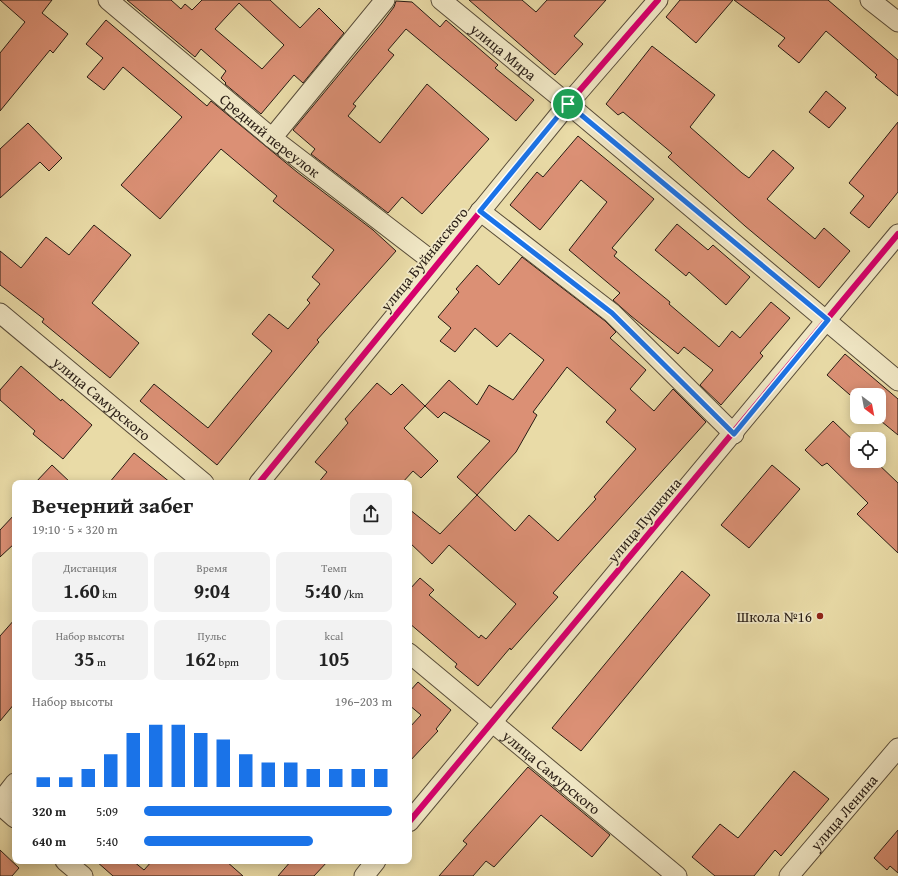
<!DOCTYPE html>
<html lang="ru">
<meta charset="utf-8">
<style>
body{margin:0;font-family:"Gentium Book Plus",serif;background:#f2f2f2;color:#222;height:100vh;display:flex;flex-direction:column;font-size:15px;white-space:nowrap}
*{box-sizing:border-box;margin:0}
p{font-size:13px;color:#767676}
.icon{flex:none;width:22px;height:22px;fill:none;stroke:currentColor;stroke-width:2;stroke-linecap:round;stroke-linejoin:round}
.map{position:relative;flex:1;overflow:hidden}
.panel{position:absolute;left:12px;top:480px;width:400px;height:384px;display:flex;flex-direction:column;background:#fff;border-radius:8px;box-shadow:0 2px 10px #0003}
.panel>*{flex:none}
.needle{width:26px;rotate:148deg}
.controls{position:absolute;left:850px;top:388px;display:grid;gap:8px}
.controls a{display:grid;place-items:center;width:36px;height:36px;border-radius:8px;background:#fff;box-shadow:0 2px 10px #0003;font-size:20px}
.pin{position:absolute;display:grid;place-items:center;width:34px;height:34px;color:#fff;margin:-17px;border:2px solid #fff;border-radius:50%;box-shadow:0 1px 4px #0007}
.round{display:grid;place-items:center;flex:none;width:42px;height:42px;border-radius:8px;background:#f2f2f2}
.head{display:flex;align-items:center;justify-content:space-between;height:68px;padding:0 20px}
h1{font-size:22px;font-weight:800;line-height:30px}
.figures{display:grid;grid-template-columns:repeat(3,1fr);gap:6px;height:68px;padding:4px 20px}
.figures div{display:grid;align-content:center;border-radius:8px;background:#f2f2f2;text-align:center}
.figures b{font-size:20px;font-weight:800}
.figures small{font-size:11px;font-weight:400}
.figures p{font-size:11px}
.chart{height:112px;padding:8px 20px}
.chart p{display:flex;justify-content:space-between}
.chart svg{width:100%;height:72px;margin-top:4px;stroke:#1a73e8;stroke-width:6}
ul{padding:0 20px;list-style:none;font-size:13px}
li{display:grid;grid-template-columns:64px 48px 1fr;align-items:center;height:30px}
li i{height:10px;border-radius:5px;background:#1a73e8}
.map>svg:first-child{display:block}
</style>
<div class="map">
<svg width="898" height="876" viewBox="0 0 898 876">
<rect width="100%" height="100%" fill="#e9dba7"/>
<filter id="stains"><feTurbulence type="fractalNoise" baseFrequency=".005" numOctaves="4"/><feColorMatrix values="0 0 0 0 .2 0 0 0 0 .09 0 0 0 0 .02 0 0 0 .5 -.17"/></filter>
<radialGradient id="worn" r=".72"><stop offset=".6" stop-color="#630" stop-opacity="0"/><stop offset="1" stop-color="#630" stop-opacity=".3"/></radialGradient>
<path fill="#db9075" stroke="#281c14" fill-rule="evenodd" d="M0,0H52L42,13L68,34L53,53L50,50L0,111V53L25,22Z
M127,0H171L181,9L185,4L192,10L202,0H270L300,28L319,8L344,33L303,83L294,75L261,114L225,84L226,83L221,78L226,71L201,49L195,57ZM239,3L284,45L262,69L215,29Z
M469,0H522L536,12L547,0H606L574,36L583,44L555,75Z
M680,0H733L696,43L666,17Z
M734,0H828L898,60V96L875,77L877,75L826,31L799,63L778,46L785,38Z
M396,1L412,2L440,27L446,20L498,65L495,68L534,100L516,121L406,29L388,50L394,55L353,104L356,106L348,116L380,143L427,84L489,139L422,214L402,197L388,213L311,154L315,149L293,130L382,23L394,7Z
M106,20L207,106L211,101L297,172L373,230L396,251L317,340L319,342L217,465L140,401L154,384L208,428L272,351L252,334L269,314L288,329L310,303L307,300L320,284L312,277L334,250L273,201L277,196L221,149L160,219L121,185L182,117L123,67L104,90L87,77L103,58L86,44Z
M652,46L715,95L690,127L742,173L749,178L773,150L794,168L767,199L815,239L824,228L850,251L819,288L745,226L668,157L672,153L623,112L618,115L606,104Z
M826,91L846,108L829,128L809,112Z
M898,122V192L869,228L850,213L864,196L849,183Z
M28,123L62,158L49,171L40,162L0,198V149Z
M578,136L654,199L612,248L617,252L614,256L670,302L669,304L719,347L732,331L740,338L771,302L790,318L760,353L763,356L721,405L700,385L713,370L684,347L678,354L631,316L613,300L620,293L569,250L607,202L581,180L540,230L510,205L537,172L543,177Z
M677,224L708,250L713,245L750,277L726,305L689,272L686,276L655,250Z
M94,225L131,255L92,303L139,343L110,378L42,322L44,319L0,285V251L21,268L46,237L69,255Z
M522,257L605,321L616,332L610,338L646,370L630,389L654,411L673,389L706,422L553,593L558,597L511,650L510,648L478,686L455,667L457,664L409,623V590L420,578L434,590L429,595L479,638L481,635L486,639L516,604L449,545L432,564L409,542V509L440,534L477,495L457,477L490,441L444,412L438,418L425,406L449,380L477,405L489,385L513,400L544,360L510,333L497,347L475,328L455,352L440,341L451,328L438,317L459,292L456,289L477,265L499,285ZM567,367L616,410L606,422L636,449L594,497L596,499L558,541L529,515L515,531L477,495L516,452L537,415L533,412Z
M845,354L898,399V435L876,417H879V395H857V401L827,375Z
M21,366L61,401L62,399L92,425L63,459L33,434L35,431L0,400V390Z
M377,383L391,395L402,384L425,406L404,428L438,461L421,478L413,471L402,483H318L327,472L315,462L348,423L345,419Z
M833,421L857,444V461H875L898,483V553L857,514L868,503L827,463L822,466L805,450Z
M134,453L171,483H109Z
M52,465L71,483H35Z
M772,465L800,489L749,548L721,525Z
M15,514V543L0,557V530Z
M682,571L710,595L581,751L552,728Z
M15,619V703L0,721V636Z
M418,682L451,710L436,729L438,731L409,762V728L421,715L409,705V692Z
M528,767L610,835L592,857L541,815L494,867L486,861L473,876H439L467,844L463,841Z
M794,771L829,799L781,856L775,850L754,876H715L692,857L720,824L738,838Z
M898,830V873L890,866L887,870L874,858Z
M0,850L19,868L12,876H0Z
M96,861H133L144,870L152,861H226L243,876H113Z
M291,861H328L314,876H278Z"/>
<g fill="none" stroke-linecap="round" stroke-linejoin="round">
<g stroke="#584c39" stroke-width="21">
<g id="minor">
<path id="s1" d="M108,0L272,138L436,264"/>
<path id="s2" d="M441,0L568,104L898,381"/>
<path d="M870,0L898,22"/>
<path d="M272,138L385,0"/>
<path d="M480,211L612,313L734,434"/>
<path id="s3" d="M0,313L204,483"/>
<path d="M259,483L568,104L658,0"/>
<path id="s4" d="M409,653L677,876"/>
<path d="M0,802L15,783"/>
<path d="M0,805L15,818"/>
<path d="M409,822L898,234"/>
<path d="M65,861L83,876"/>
<path d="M364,876L376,861"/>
<path id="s5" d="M789,876L898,748"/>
</g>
</g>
<use href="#minor" stroke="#f1e8c6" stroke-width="19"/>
<g stroke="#f1e8c6" stroke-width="8">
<path id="cycleway" d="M259,483L568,104L658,0
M409,822L898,234"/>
</g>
<use href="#cycleway" stroke="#d6006c" stroke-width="6"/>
</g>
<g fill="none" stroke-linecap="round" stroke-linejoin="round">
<g stroke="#fff" stroke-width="8">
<path id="route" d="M568,104L828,320L734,434L612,313L480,211Z"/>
</g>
<use href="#route" stroke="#1a73e8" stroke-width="5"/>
</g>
<circle fill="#8f2418" stroke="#f1e8c6" stroke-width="1.5" cx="820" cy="616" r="4"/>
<g text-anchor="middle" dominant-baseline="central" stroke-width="3.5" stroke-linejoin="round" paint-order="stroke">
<g font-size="15" fill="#281c14" stroke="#f1e8c6">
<text stroke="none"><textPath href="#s2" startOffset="81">улица Мира</textPath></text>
<text stroke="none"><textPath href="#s1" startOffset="211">Средний переулок</textPath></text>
<text transform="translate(424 259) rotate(-51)">улица Буйнакского</text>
<text stroke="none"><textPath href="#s3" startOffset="133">улица Самурского</textPath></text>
<text transform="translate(644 520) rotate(-50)">улица Пушкина</text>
<text stroke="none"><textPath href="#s4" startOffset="186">улица Самурского</textPath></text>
<text stroke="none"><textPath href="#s5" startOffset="84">улица Ленина</textPath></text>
</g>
<g font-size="15" fill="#281c14" stroke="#f1e8c6" text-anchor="end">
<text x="812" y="616">Школа №16</text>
</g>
</g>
<rect width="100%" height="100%" filter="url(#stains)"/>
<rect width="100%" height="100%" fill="url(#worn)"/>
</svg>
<div class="controls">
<a><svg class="needle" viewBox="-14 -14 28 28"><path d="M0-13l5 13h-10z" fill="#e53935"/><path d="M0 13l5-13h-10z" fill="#767676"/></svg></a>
<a><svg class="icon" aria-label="locate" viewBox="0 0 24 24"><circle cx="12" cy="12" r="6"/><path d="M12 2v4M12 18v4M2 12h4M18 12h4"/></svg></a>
</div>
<div class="pin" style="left:568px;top:104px;background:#1e9e55"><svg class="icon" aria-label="arrive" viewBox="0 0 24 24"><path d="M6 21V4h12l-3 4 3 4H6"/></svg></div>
<section class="panel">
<div class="head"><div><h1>Вечерний забег</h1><p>19:10 · 5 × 320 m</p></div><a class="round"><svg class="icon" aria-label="share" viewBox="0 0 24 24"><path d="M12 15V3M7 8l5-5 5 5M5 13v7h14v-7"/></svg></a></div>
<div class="figures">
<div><p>Дистанция</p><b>1.60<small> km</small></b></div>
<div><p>Время</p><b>9:04</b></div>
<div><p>Темп</p><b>5:40<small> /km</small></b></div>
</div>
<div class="figures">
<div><p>Набор высоты</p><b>35<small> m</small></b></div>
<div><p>Пульс</p><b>162<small> bpm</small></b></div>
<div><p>kcal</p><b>105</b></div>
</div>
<div class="chart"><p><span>Набор высоты</span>196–203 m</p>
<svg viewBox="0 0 160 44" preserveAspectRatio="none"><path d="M5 44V38M15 44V38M25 44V33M35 44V24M45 44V11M55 44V6M65 44V6M75 44V11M85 44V15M95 44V24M105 44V29M115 44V29M125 44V33M135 44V33M145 44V33M155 44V33"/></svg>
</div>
<ul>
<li><b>320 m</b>5:09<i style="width:100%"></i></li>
<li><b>640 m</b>5:40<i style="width:68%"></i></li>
</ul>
</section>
</div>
